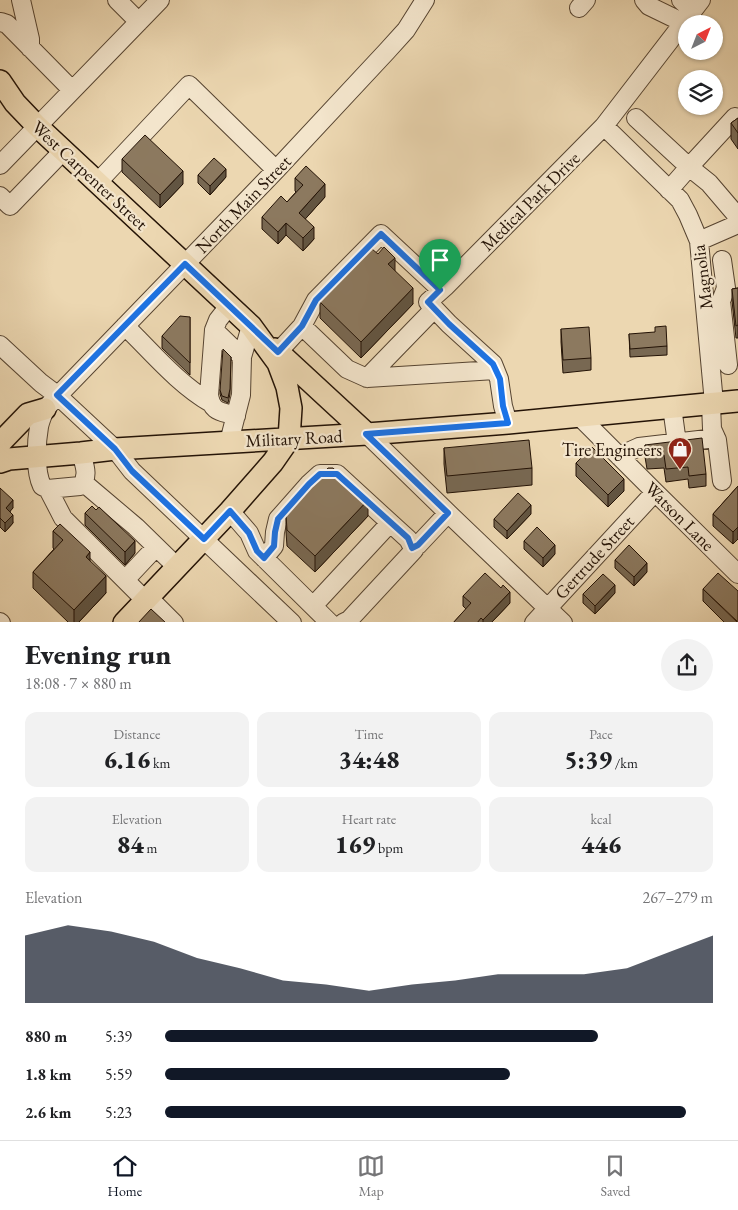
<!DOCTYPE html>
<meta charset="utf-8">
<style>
body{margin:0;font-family:"EB Garamond",serif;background:#f2f2f2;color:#202124;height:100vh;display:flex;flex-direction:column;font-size:19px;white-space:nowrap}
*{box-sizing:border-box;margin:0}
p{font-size:16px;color:#757577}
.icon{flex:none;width:28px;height:28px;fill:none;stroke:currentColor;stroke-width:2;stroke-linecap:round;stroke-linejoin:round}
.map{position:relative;height:622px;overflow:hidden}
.details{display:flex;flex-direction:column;background:#fff;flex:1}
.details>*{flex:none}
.needle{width:32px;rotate:42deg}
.tools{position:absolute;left:678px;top:15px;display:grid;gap:10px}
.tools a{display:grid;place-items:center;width:45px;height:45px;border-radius:50%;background:#fff;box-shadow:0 1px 4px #0004;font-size:25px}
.pin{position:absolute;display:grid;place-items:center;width:42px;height:42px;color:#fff;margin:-51px -21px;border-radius:50% 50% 50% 0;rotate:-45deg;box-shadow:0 0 5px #0007}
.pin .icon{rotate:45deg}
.round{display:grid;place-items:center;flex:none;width:52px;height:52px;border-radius:26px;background:#f2f2f2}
.summary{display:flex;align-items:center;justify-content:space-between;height:85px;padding:0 25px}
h1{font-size:28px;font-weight:800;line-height:38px}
.stats{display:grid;grid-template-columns:repeat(3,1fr);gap:8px;height:85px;padding:5px 25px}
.stats div{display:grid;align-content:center;border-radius:12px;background:#f2f2f2;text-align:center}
.stats b{font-size:25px;font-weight:800}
.stats small{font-size:14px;font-weight:400}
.stats p{font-size:14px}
.chart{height:140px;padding:10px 25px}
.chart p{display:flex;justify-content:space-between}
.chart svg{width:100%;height:90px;margin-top:5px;fill:#111827;opacity:.7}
ul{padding:0 25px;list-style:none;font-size:16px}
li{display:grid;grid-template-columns:80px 60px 1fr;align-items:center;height:38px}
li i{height:12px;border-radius:6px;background:#111827}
.dock{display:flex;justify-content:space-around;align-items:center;height:70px;border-top:1px solid #e0e0e0;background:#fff;font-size:14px;color:#757577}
.dock a{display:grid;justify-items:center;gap:2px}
.dock .active{color:#111827}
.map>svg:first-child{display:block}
</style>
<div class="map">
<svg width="738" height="623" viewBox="0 0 738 623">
<rect width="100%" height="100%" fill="#ecd7b1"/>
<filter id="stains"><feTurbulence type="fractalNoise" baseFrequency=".004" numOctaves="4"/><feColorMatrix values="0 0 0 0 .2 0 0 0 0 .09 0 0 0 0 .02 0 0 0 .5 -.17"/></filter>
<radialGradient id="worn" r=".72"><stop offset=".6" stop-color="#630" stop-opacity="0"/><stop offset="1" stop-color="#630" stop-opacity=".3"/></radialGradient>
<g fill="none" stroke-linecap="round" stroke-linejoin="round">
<g stroke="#564431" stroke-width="20">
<path id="minor" d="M21,0L30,39V48
M117,0L139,22
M644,0L649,6L684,23
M681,0L693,11
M579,8L586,0
M1,22L7,24L72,90
M735,117L689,167L709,183L738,217
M636,118L689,167L669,190
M604,126L680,200L688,215L699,241L714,403
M0,165L160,0
M97,183L189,85L276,170
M0,196L10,206L63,151
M699,241L738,224
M722,260L726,288L721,301L728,365
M229,306L218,320L214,330L242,357
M434,309L367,378L347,369L302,326L316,300L381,234L441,290
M125,326C152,352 178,384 211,403
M214,330L209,395C212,413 221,411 236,416
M0,345L41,383L57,395L115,449L132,471L292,623
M278,352L302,326
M367,378L495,370
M711,404L712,429L717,440L722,481
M672,407L677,443
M579,416L655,492L738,574
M508,423L503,406L499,379L493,364L449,324L428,302L446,286L604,126L701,0
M367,434L448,513L563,623
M229,442L241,395L242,357L251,326
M81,453C84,464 90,477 80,486L48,489L42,486C35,471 36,444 39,427C40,421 43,415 45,409L276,170L387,51L406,30L425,0
M619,456L639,447L716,438
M84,483L136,527L177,567
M48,489L63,518L145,600
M230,511L249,533L257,551L330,623
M412,548L418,545L448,513
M264,558L274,546L275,532L278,519L309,484L320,474H337L408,539L414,550L349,620L343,623
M125,580L156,547
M148,597L174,623
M313,606L390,523
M0,622L1,623
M534,623L655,492"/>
</g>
<g stroke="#241306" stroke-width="24">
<path id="major" d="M0,81L15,103L37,126L251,326L278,363L287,387L291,408L289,439L273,462L230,511L124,623
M275,349L367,434
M0,443L28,414L45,409
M0,462L9,459L81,453L115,449L367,434L508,423L738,401"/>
</g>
<use href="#minor" stroke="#f3e5cc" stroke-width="18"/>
<use href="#major" stroke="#ecd7b1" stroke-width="21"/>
</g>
<path fill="#786852" stroke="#241306" d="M738,118V149L731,139V123Z
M122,159L183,184L160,208L122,172Z
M198,175L226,177L210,195L198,183Z
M295,178L325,197L305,219L314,239L303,251L286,235L278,244L262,229V217L287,202L296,192L295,191Z
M395,271L413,304L361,358L320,318V302Z
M738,288V338H736L732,301V289Z
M190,317V375L162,348V336Z
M561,329L591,358V370L563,373L561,342Z
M629,334L667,346V355L630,357Z
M231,357L230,394L228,403L222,400L220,394V390Z
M645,445L706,474V486L689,488L688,479L666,482L664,468L647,469L645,457Z
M444,448L532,468V485L447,493L444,464Z
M576,463L624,491L608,507L576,476Z
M738,486L733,544L713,526V514Z
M0,489L13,508L10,511L13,523L5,532L0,527Z
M96,510L135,553L125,565L85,525V513Z
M531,514L507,539L494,527V519Z
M286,515L368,516L315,572L287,546L286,532Z
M53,531L90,561L106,593L78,623H69L33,588V572L54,549L53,548Z
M524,541L555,554L543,567L524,549Z
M615,560L647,572L634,586L615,568Z
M703,589L738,623H725L703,601Z
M615,593L595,614L583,603V594Z
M463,596L510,603L491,623H453L466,609L463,606Z"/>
<path fill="#625542" stroke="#241306" d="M226,169V177L210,195V186Z
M183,171V184L160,208V195Z
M325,184V197L299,226V213Z
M286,223V235L278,244V232Z
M314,227V239L303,251V238Z
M395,258V274L388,264Z
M413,288V304L361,358V342Z
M624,479V491L608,507V495Z
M13,500V508L6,516V508Z
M368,500V516L315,572V556Z
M531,505V514L507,539V531Z
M13,515V523L5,532V523Z
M738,527V539L733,544V532Z
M135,541V553L125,565V552Z
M555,545V554L543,567V558Z
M90,552V568L86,557Z
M647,563V572L634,586V577Z
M106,576V593L78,623H74V610Z
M615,585V593L595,614V606Z
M510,592V603L491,623H483V620Z"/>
<path fill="#8c795f" stroke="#241306" d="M738,118V133L731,123Z
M145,135L183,171L160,195L122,159Z
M214,158L226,169L210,186L198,175Z
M306,166L325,184L299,213L314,227L303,238L286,223L278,232L262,217L281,196L287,202L303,185L295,178Z
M384,247L395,258L388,264L413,288L361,342L320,302L372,249L378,254Z
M738,288V325L736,326L732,289Z
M180,316L190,317V363L162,336Z
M666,326L667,346L630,349L629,334L655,332V327Z
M589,327L591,358L563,360L561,329Z
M223,349L231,357L230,389L228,398L222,396L220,390Z
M702,438L706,474L689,476L688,467L666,469L664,455L647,456L645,445Z
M529,440L532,468L447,476L444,448Z
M592,447L624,479L608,495L576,463Z
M328,468H333L368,500L315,556L287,530L286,515L287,512Z
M738,486V527L733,532L713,514Z
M0,488L13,500L6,508L13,515L5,523L0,518Z
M518,493L531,505L507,531L494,519Z
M92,506L96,510L99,507L135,541L125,552L85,513Z
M60,524L90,552L86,557L106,576L74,610L33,572L63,540L53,531Z
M537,527L555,545L543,558L524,541Z
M629,545L647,563L634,577L615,560Z
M485,573L501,588L503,585L510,592L483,620L481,618L477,623H453L471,603L463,596Z
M718,573L738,591V623H736L737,621L703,589Z
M603,574L615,585L595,606L583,594Z
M151,609L166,623H138Z"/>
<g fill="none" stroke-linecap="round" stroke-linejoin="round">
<g stroke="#fff" stroke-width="10">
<path id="route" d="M381,234L440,290L428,302L449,324L493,364L500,379L503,406L508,423L366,434L448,513L418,545L412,548L408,538L337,474H320L309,484L278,519L275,532L274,546L264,558L257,551L249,533L230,511L204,539L132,471L115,449L57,395L185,264L278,352L302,326L316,300Z"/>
</g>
<use href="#route" stroke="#1a73e8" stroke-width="6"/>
</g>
<defs>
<g id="shop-pin" transform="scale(1.25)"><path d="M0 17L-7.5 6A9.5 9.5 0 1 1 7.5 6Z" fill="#8f2418" stroke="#f3e5cc"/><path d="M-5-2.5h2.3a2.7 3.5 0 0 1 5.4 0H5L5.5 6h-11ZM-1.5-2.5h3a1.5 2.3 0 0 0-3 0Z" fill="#fff"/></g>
</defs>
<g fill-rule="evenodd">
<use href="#shop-pin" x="680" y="449"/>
</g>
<g text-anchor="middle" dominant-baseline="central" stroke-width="4.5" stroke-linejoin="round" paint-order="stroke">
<g font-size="18" fill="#241306" stroke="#f3e5cc">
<text transform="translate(90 175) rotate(43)">West Carpenter Street</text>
<text transform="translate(530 201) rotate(-45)">Medical Park Drive</text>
<text transform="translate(243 204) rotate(-46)">North Main Street</text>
<text transform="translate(702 277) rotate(-97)">Magnolia</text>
<text transform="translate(294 438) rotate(-3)">Military Road</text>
<text transform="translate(680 516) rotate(45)">Watson Lane</text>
<text transform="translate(594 557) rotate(-47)">Gertrude Street</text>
</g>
<g font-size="18" fill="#241306" stroke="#f3e5cc" text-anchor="end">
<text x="662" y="449">Tire Engineers</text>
</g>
</g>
<rect width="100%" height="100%" filter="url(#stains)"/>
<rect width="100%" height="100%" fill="url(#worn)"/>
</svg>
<div class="tools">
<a><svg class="needle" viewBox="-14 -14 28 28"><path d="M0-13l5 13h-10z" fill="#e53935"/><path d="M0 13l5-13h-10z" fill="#757577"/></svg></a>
<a><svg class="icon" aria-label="layers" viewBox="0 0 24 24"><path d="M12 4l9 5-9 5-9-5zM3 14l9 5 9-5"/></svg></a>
</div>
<div class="pin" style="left:440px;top:290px;background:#1e9e55"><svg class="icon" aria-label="arrive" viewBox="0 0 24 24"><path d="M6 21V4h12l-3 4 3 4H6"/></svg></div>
</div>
<section class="details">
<div class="summary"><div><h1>Evening run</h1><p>18:08 · 7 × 880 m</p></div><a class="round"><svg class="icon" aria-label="share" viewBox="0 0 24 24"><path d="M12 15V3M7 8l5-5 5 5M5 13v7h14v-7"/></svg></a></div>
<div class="stats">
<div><p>Distance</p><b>6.16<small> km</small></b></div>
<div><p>Time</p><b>34:48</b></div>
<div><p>Pace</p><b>5:39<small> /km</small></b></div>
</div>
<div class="stats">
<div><p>Elevation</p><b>84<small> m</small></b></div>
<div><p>Heart rate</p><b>169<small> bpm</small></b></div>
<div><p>kcal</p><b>446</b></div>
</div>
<div class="chart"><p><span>Elevation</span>267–279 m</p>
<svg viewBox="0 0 160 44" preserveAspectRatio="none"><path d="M0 44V11L10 6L20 9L30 14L40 22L50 27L60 33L70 35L80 38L90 35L100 33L110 30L120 30L130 30L140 27L150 19L160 11V44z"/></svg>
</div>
<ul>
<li><b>880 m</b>5:39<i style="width:79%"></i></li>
<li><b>1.8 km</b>5:59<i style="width:63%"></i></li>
<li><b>2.6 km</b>5:23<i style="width:95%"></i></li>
</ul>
</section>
<nav class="dock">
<a class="active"><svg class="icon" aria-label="home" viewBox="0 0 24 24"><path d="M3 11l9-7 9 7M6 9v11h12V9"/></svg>Home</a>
<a><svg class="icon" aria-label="map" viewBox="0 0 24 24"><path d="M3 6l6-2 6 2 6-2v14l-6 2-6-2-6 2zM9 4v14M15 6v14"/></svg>Map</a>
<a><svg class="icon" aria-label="saved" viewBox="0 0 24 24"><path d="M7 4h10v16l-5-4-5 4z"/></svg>Saved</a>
</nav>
